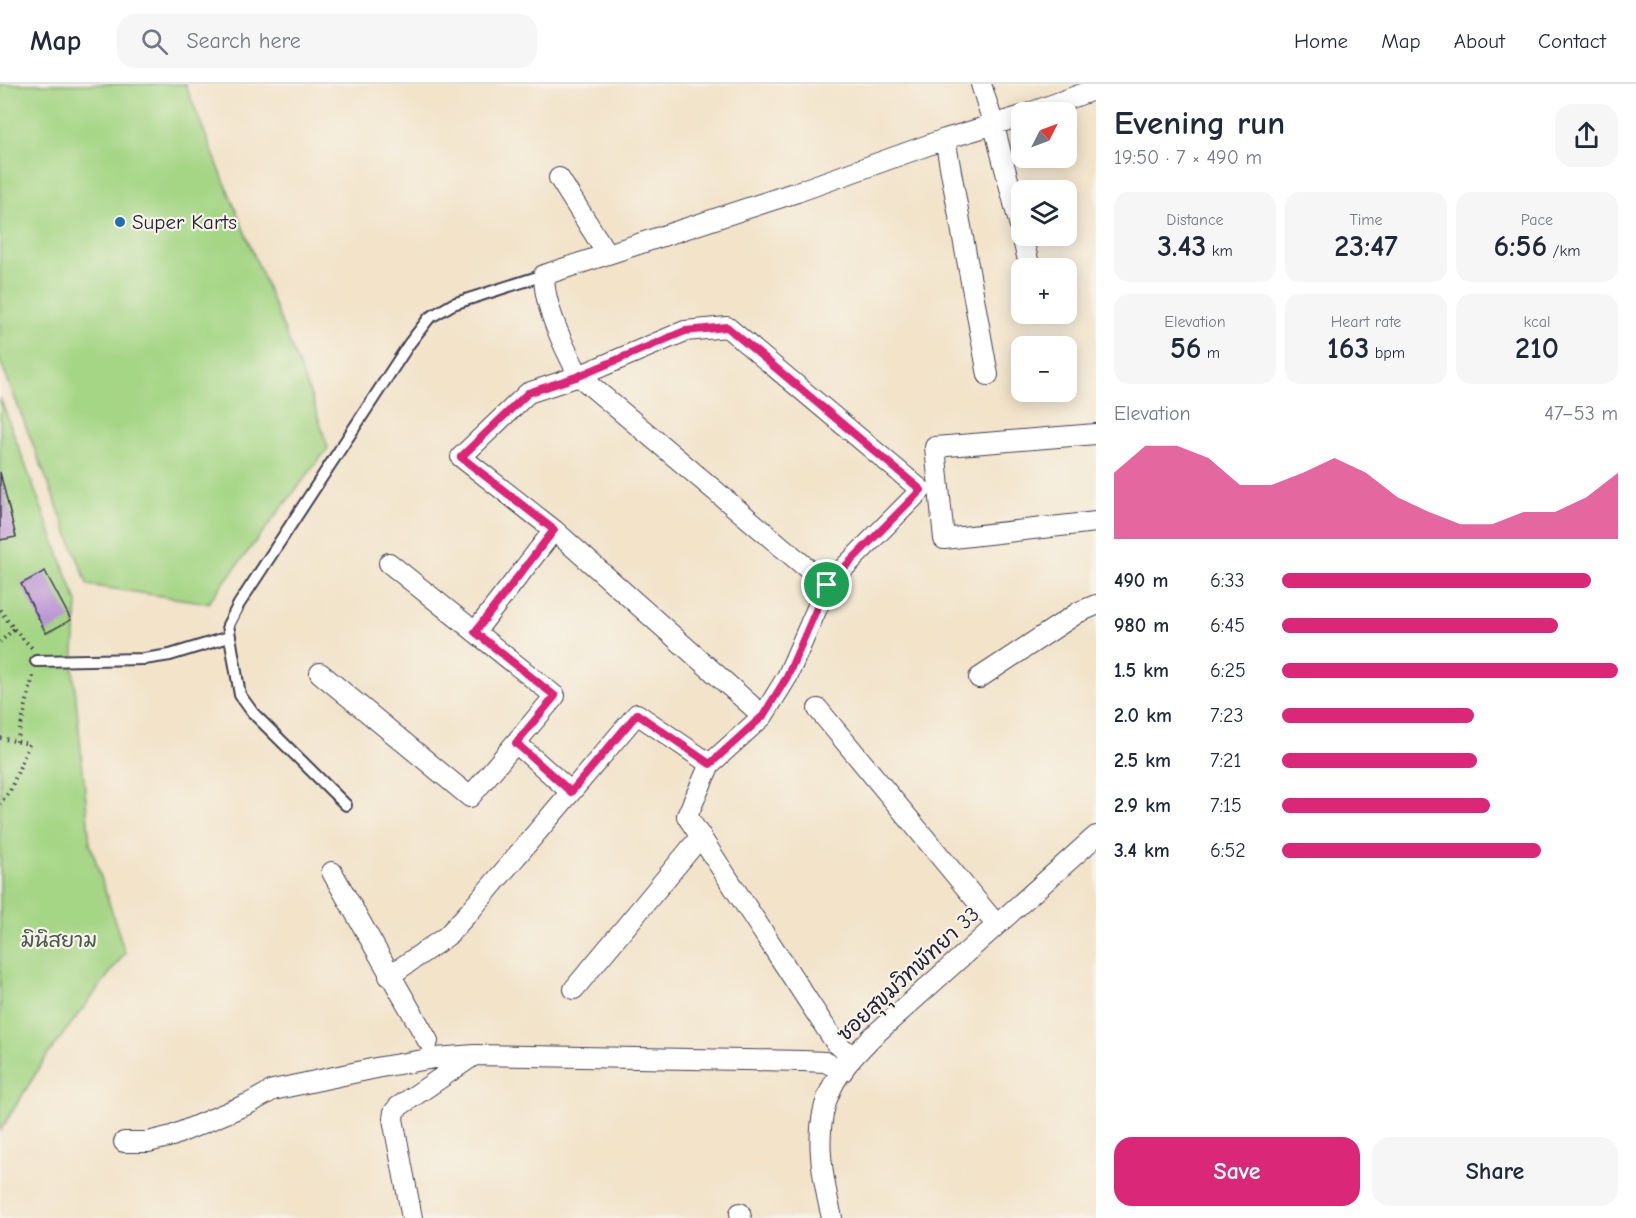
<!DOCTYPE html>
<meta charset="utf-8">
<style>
body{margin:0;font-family:"Comic Neue","Playpen Sans Thai",sans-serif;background:#f6f6f7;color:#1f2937;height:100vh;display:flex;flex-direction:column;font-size:22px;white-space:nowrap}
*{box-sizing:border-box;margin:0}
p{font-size:20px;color:#747a83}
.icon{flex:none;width:33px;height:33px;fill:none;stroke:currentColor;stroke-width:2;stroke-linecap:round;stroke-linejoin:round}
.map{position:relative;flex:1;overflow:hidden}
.sheet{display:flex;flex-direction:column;background:#fff;width:540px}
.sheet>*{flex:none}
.needle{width:39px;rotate:48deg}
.fabs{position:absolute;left:1011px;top:18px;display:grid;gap:12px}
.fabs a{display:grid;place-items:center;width:66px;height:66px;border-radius:12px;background:#fff;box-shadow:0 3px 15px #0003;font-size:30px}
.pin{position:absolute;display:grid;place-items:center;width:51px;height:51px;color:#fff;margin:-26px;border:3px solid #fff;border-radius:50%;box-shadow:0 2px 6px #0007}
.round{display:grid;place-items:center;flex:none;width:63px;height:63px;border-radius:18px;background:#f6f6f7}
.head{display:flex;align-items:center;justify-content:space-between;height:102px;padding:0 18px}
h1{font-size:33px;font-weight:700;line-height:45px}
.stats{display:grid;grid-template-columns:repeat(3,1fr);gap:9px;height:102px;padding:6px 18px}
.stats div{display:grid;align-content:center;border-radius:15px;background:#f6f6f7;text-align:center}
.stats b{font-size:30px;font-weight:700}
.stats small{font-size:16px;font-weight:400}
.stats p{font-size:16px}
.chart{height:168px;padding:12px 18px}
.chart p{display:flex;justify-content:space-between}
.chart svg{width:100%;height:108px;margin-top:6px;fill:#db2777;opacity:.7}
.button{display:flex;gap:12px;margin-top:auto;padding:12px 18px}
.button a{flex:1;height:69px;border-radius:18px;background:#db2777;color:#fff;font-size:24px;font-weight:700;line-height:69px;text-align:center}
.button a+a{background:#f6f6f7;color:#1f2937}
ul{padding:0 18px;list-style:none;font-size:20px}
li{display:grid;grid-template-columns:96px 72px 1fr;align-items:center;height:45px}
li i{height:15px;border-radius:8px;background:#db2777}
header{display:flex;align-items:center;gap:36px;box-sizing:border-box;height:84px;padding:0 30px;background:#fff;border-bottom:2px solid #e0e1e3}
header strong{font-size:28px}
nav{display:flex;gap:33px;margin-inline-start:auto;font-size:21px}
.search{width:420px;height:54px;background:#f6f6f7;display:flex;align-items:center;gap:15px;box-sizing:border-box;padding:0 21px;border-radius:18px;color:#747a83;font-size:22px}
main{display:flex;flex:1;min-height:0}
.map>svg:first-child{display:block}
</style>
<header>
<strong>Map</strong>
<div class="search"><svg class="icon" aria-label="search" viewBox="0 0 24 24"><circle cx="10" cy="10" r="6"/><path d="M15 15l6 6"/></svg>Search here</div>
<nav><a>Home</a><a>Map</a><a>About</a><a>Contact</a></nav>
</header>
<main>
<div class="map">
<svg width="1096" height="1134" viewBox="0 0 1096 1134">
<rect width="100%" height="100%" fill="#f7f3e8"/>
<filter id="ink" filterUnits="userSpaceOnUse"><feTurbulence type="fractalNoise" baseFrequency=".0167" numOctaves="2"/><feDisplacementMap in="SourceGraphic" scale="12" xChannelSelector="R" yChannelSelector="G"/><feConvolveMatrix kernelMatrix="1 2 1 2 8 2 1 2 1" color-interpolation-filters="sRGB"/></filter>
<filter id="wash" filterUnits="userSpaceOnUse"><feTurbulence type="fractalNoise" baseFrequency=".008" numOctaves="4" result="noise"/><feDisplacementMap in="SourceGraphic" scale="24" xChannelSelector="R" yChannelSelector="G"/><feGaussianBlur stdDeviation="1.35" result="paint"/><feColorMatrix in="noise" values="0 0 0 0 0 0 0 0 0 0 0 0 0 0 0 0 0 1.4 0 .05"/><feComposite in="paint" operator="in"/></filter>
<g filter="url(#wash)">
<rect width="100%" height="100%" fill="#f2e3c9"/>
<path fill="#a5d685" stroke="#647c60" stroke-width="1.5" d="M0,0H185L313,317L328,364L208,519L88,501L0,276Z
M0,314L77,518L73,583L90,759L125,869L46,973L0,1047Z"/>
<g id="blocks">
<path fill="#ba94d4" d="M0,388L16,453L0,456Z
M45,487L71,536L46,549L21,500Z"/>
</g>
</g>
<g filter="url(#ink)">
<use href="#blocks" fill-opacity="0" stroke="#413f50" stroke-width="1.5"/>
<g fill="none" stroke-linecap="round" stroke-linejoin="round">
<g stroke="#413f50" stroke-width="14">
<path id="lane" d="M36,577L144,575L170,571L229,553
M346,721L253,629L240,611L228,541L239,520L409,260L429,234L453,220L544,191"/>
</g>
<g stroke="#413f50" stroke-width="22">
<path id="street" d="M981,0L994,42L1022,150
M1032,28L1096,5
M945,55L988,291
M559,94L607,170
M1022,152L1028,176
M1096,350L935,363L944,455L1096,438
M827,501L579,292C564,263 544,223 544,191L797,108L945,55L1022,32
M475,548L554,446
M320,589L470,713L555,612L389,479
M979,594L1079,528L1096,521
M818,625L996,840
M763,632L554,446L461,373L528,309L579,292L685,247L727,243L921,406L827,501L787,593L763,632L710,680L687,732L835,958L853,973
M516,659L571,708
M332,788L428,957
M389,892L447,852L471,826L637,630L710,680
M574,905L701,752
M124,1058H148L172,1052L250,1019L273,1006L381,983L435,974L475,971L803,977L825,978L843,987
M740,1129L741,1134
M412,1134L393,1035L394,1028L398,1023L473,972
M832,1134C822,1092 812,1043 832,1003C841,984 858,968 872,953L1096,752"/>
</g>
<path stroke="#413f50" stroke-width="4" stroke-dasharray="1.5 4.5" stroke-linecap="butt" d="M0,526L14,545L0,558
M14,545L32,564
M0,654L29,660L10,707L0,720
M17,658L33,592"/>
<use href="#lane" stroke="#fff" stroke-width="10"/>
<use href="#street" stroke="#fff" stroke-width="20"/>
</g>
</g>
<g fill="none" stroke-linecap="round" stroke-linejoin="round" filter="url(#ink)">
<g stroke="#fff" stroke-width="12">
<path id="route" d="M727,243L921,406L827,501L787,593L763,632L710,680L637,630L571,708L516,659L555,612L475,548L554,446L461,373L528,309L579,292L685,247Z"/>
</g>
<use href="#route" stroke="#db2777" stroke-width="8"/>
</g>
<circle fill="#1f6fb2" stroke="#f7f3e8" stroke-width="2" cx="120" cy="138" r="6"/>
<g text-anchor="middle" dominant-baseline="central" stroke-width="4.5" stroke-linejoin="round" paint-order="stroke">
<g font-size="21" fill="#22223b" stroke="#f7f3e8" text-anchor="start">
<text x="132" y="138">Super Karts</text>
</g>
<g font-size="21" fill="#495851" stroke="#f7f3e8">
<text x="59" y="856">มินิสยาม</text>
</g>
<g font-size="21" fill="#22223b" stroke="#f7f3e8">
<text transform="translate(908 890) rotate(-43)">ซอยสุขุมวิทพัทยา 33</text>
</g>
</g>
</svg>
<div class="fabs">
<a><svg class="needle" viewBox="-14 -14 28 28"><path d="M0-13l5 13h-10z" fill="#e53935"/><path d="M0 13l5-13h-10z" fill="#747a83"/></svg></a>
<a><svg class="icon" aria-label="layers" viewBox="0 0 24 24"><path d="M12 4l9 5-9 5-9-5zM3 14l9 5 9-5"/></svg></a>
<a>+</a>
<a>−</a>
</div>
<div class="pin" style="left:827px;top:501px;background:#1e9e55"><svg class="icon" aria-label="arrive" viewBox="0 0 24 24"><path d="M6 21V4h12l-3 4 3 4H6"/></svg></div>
</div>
<section class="sheet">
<div class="head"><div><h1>Evening run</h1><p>19:50 · 7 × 490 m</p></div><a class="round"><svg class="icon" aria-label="share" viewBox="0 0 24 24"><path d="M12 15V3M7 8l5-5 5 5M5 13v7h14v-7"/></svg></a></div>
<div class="stats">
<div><p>Distance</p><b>3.43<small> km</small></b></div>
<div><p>Time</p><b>23:47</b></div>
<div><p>Pace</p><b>6:56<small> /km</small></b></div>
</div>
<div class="stats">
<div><p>Elevation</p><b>56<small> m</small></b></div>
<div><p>Heart rate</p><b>163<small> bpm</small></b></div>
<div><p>kcal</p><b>210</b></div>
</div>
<div class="chart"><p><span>Elevation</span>47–53 m</p>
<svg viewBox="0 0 160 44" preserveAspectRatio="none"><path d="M0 44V17L10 6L20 6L30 11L40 22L50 22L60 17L70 11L80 17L90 27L100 33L110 38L120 38L130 33L140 33L150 27L160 17V44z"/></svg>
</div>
<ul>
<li><b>490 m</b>6:33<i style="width:92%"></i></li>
<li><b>980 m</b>6:45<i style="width:82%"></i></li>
<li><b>1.5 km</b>6:25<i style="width:100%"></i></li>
<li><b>2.0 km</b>7:23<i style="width:57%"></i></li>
<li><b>2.5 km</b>7:21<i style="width:58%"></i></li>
<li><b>2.9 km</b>7:15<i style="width:62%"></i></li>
<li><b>3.4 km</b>6:52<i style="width:77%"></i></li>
</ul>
<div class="button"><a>Save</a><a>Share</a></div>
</section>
</main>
